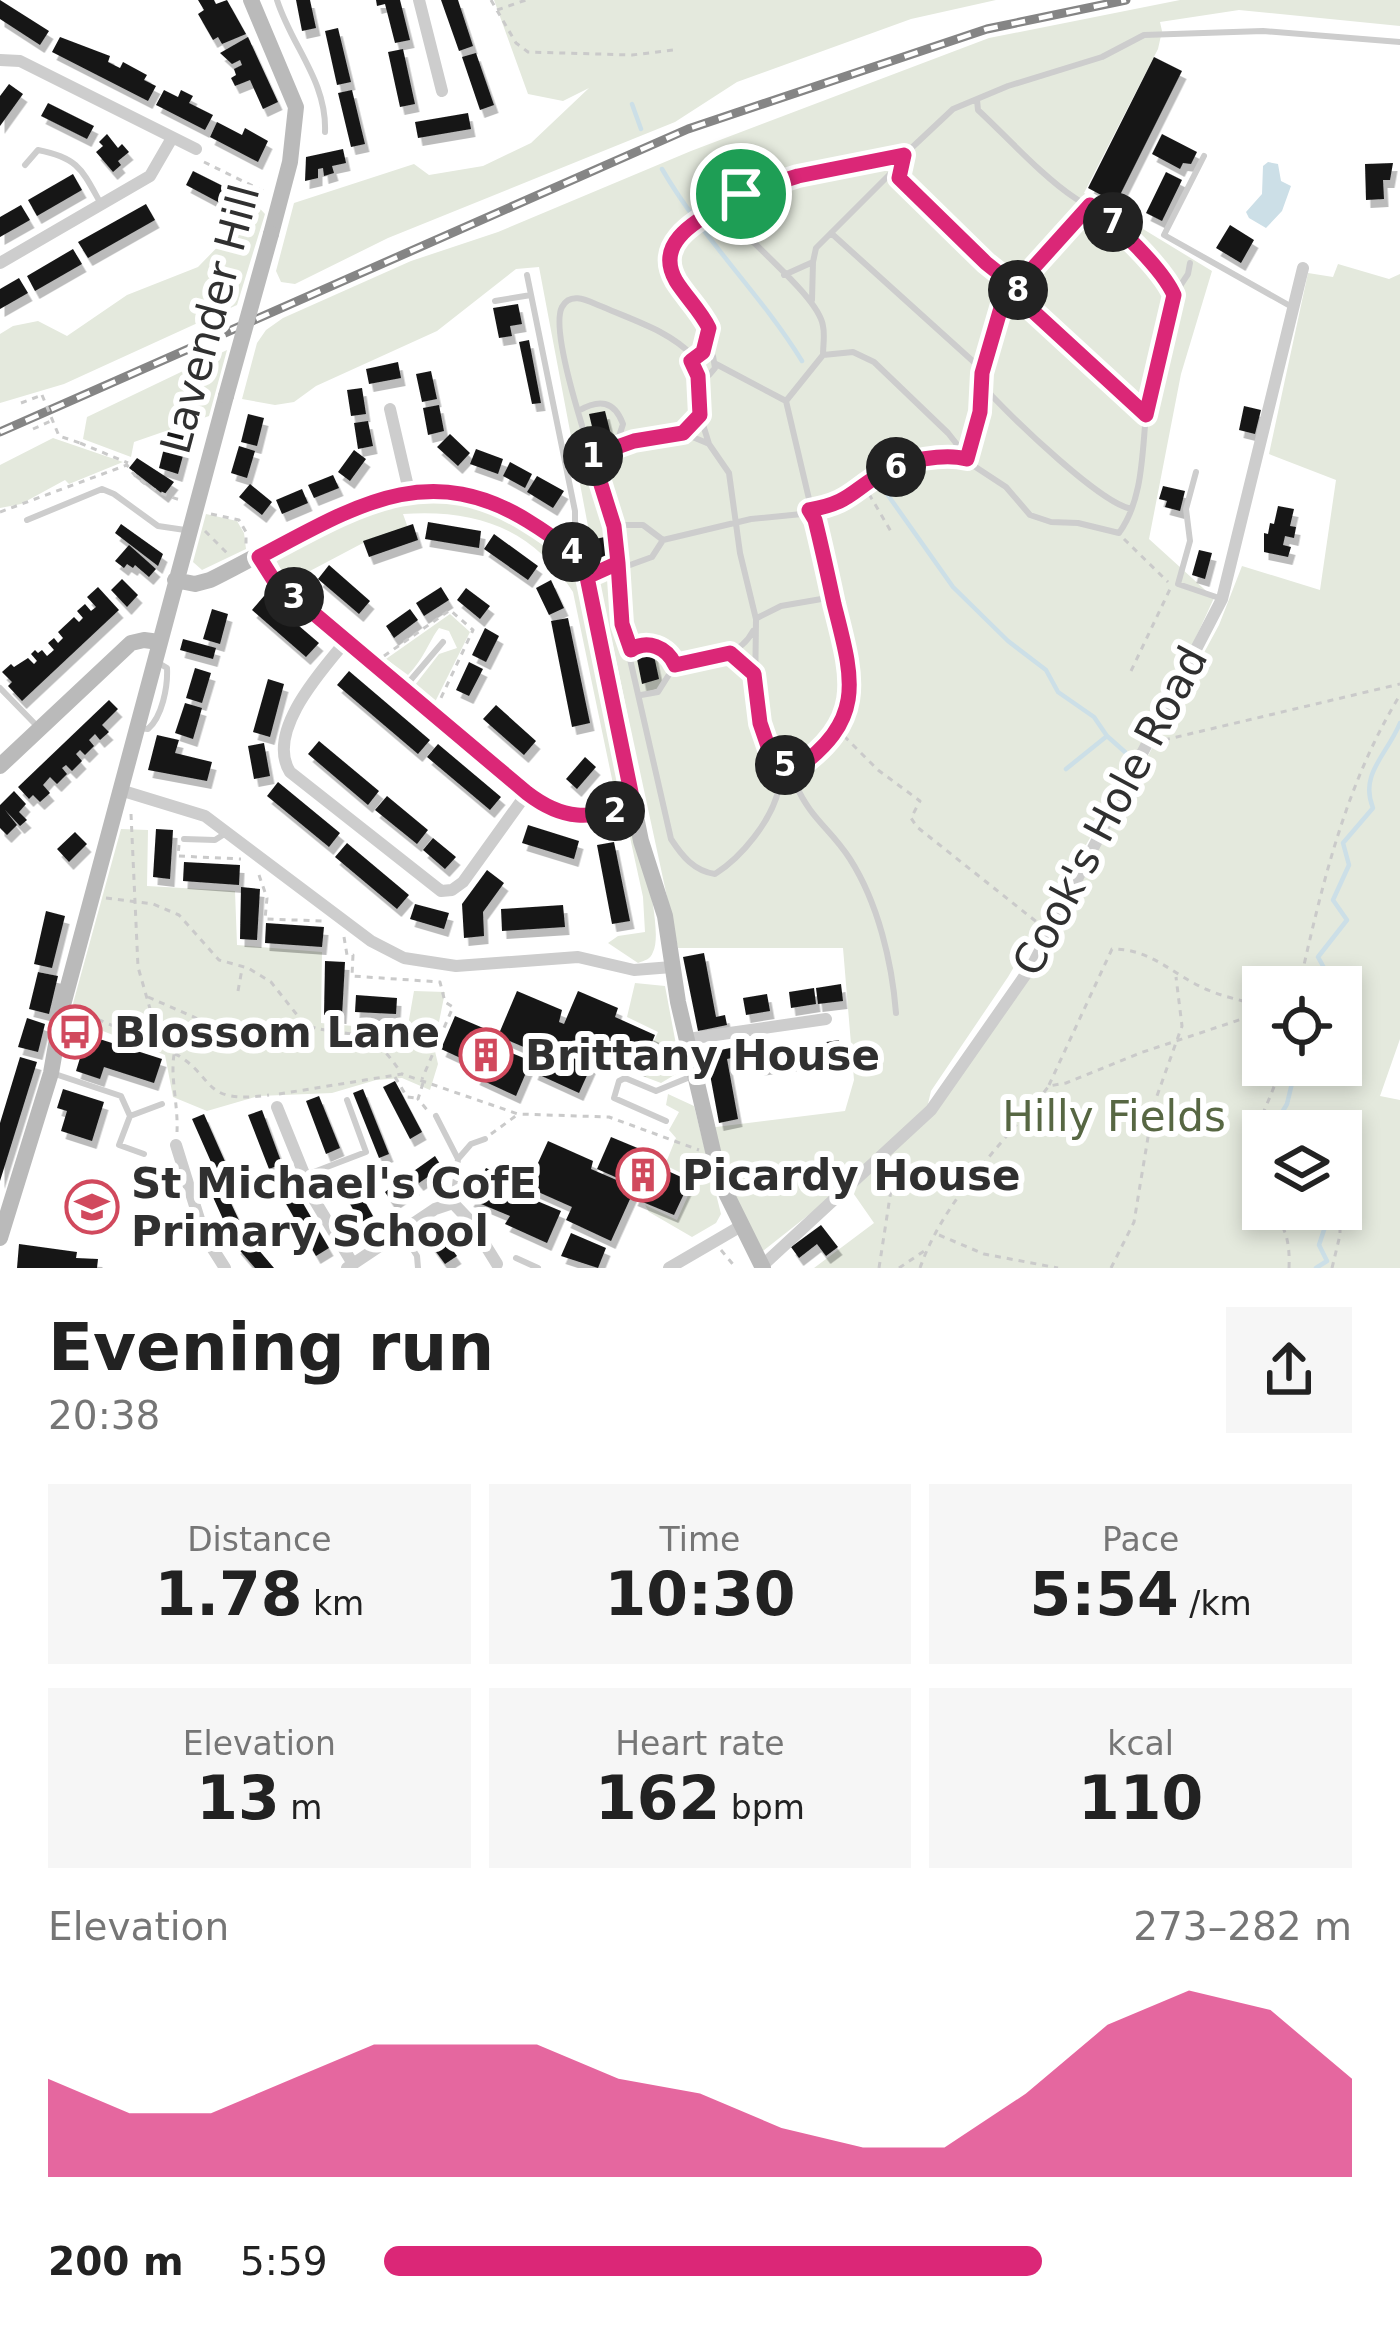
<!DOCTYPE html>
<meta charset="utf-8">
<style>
body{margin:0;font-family:"DejaVu Sans",sans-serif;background:#f6f6f6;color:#222;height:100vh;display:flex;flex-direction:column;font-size:45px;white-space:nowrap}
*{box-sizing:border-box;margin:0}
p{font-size:39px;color:#767676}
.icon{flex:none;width:66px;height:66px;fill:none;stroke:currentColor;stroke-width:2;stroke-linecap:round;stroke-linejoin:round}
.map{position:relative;height:1268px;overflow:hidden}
.panel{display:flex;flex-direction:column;background:#fff;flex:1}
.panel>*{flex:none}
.fabs{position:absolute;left:1242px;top:966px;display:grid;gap:24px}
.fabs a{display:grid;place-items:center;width:120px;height:120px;border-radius:0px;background:#fff;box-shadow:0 6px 18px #0003;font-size:60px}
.pin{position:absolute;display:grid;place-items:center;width:102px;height:102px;color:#fff;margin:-51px;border:6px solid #fff;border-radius:50%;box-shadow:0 3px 12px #0007}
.km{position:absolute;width:60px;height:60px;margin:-30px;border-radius:50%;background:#222;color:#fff;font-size:33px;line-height:60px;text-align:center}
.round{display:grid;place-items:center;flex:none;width:126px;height:126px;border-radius:0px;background:#f6f6f6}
.headline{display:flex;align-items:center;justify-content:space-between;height:204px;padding:0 48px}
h1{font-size:66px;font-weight:600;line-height:90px}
.metrics{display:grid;grid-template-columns:repeat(3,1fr);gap:18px;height:204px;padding:12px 48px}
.metrics div{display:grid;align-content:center;border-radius:0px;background:#f6f6f6;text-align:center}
.metrics b{font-size:60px;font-weight:600}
.metrics small{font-size:33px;font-weight:400}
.metrics p{font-size:33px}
.chart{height:336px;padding:24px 48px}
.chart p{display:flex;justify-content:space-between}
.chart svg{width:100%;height:216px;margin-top:12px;fill:#db2777;opacity:.7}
ul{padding:0 48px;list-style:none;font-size:39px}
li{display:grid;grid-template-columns:192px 144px 1fr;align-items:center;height:90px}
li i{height:30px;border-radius:15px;background:#db2777}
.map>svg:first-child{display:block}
</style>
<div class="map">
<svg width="1400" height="1268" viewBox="0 0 1400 1268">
<defs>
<filter id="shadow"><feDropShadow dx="4.5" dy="8" stdDeviation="0" flood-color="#0004"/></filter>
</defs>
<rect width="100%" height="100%" fill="#fff"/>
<path fill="#e4e9dd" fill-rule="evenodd" d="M494,0H996L911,19L737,82L675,122L388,238L295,284L281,282L276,271L294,203L414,164L429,175L483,166L531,143L589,88L563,101L528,94Z
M1180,0H1400V26L1239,10L1160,22L1162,31L1158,49L1084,193L1212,271L1181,374L1149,539L1214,598L1152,733L1008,977L931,1091L927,1108L825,1202L758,1255L708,1128L845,1111L854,1080L843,948H678L594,558L539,267L516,269L437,331L316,386L294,402L275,405L242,399L257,343L266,330L283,318L411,261L498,232L691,151L989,38Z
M252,200L265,214L237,305L64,384L0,403V334L13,326L38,321L67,336L127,295L198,267L233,231L246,203Z
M1338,264L1389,279L1400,274V1039L1380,1096L1400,1100V1268H814L874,1223L849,1187L933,1111L1029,975L1219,625L1242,566L1320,590L1336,480L1269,454L1308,273L1333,277ZM1263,987H1341V1065H1263ZM1263,1131H1341V1209H1263Z
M227,350L209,416L134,442L131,457L83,439L87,417Z
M53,438L123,462L69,484L65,480L21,504L0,508V465Z
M432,499L471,502L488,509L536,538L578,574L623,795L617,803L573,592C532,528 476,509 403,514L408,528L361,544L291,581L285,578L275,558L278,553C328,530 377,503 432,499Z
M206,514L237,521L244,533L246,549L202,570L193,562Z
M450,614L470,632L434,704L415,685L439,654L457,648L449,631L439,628C428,643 425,657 408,675L386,659Z
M634,817C640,844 664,931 653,952C650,960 645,960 638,963L608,943L618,936L645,932L643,897L626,819Z
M121,829L148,830L147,886L235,891L237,945L322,952L321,1023L407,1031L414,991L445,992L434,1047L438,1064L430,1090L402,1078L376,1080L332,1093L259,1096L207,1111L173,1097L165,1055L69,1018Z
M635,983L665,986L681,1071L661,1083L616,1066L612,1056L641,1069L658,1032L627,1017Z
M668,1094L694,1106L721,1214L716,1223L692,1237L649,1212L645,1205L677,1220L695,1180L665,1165L676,1138L669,1130L679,1112L666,1105Z"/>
<path fill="#ccdfe7" d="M1268,162L1278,164L1281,181L1291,186L1282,211L1266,228L1249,218L1246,212L1262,194L1263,166Z"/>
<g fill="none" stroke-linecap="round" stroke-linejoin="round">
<path stroke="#ccdfe7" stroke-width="4.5" d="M632,104L641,129
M662,169C702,238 760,293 802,361
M880,484L953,587L1008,641L1046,670L1058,692L1094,717L1107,736L1125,752
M1066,769L1107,736
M1327,987L1328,975L1318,957L1347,920L1333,900L1349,865L1343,843L1373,808C1359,774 1387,755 1400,723
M1271,1131L1287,1104L1293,1079L1305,1065
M1263,1155V1157
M1290,1209H1294
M1316,1268L1327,1261L1319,1245L1331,1209"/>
</g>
<path fill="#171717" filter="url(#shadow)" d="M0,0L49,31L40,45L0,19Z
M198,0H214L216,4L227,0L246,34L222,44L218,37L213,40L198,14L204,10Z
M296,0H310L316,28L302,31Z
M376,0H400L410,40L395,43L385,4L377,6Z
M441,0H458L473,46L459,51Z
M338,28L351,82L337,85L325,31Z
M60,37L110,56L108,62L120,68L123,62L147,75L144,80L156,86L148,101L52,52Z
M248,37L278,102L263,109L250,80L235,86L231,78L236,75L234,69L242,65L240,60L232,64L220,53Z
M403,49L415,104L400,107L388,52Z
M476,53L494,105L480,110L462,57Z
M1154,57L1182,71L1116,203L1088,188Z
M9,84L23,94L0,126V96Z
M164,90L178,97L181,90L193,96L189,103L213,115L205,130L156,105Z
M352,90L365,144L351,147L338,93Z
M48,103L94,126L87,139L41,116Z
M468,113L471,129L418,138L415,122Z
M217,122L242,135L245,128L268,141L258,162L210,137Z
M107,134L118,148L122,144L129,152L118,161L121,165L113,172L96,152L103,146L99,142Z
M1162,134L1197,152L1191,164L1183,163L1180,169L1152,154Z
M343,149L346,163L332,166L334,173L324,176L323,168L318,169V178L305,181L306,157Z
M1393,163L1390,180H1383L1384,199L1366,200L1365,164Z
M193,171L241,195L233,210L186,185Z
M1166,172L1182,180L1162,221L1146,213Z
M73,174L82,190L37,216L28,200Z
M146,204L155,220L88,258L78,242Z
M21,205L30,220L0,237V217Z
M1230,225L1254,240L1241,263L1216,248Z
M73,249L82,264L35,291L27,276Z
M19,278L28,293L0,309V289Z
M518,304L522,324L510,326L512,336L499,338L493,308Z
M529,340L541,403L532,404L519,342Z
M398,362L401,378L369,384L366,369Z
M431,371L437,399L422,402L416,374Z
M362,388L366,414L351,416L347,390Z
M439,405L444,431L428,435L423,408Z
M1244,406L1261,410L1255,434L1239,430Z
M605,411L611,435L595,439L589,414Z
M248,414L264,418L257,446L241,442Z
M368,421L373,446L358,449L354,423Z
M168,432L188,437L178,474L159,468Z
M450,434L470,453L458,466L437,447Z
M239,446L255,451L247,478L231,473Z
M476,449L503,459L498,474L470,464Z
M354,450L366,459L350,481L338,472Z
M137,458L174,482L164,495L129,468Z
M510,462L532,474L525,488L503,476Z
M333,475L339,488L314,498L308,485Z
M537,476L564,491L553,508L527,492Z
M250,484L272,502L262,515L239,497Z
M1163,486L1185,491L1180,511L1165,507L1167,501L1159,499Z
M302,489L308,503L282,514L276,500Z
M1278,506L1294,509L1290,526L1296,527L1294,538L1285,536L1283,545L1291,547L1288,557L1264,552V533L1268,534L1270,523L1274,524Z
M428,522L481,531L479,548L425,539Z
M121,524L163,554L158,566L115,533Z
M413,524L418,540L369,557L363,541Z
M494,534L538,566L528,580L484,549Z
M609,536L613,559L596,563L591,540Z
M129,545L156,569L149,577L135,565L133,568L127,564L124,568L115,561Z
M1199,550L1212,553L1205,579L1192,575Z
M329,565L370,601L359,614L318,579Z
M122,579L138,595L127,607L111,590Z
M551,580L564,608L549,615L536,588Z
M98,587L119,610L22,701L8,686L12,682L2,672L11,664L14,667L28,658L34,664L37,661L31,654L35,650L38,653L42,650L47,656L54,650L48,643L54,638L58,643L63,638L58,632L74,617L79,622L83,618L77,611L85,604L91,611L96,607L87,597Z
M441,587L449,600L424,616L416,603Z
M466,588L490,606L480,619L457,600Z
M264,596L319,643L306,657L252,610Z
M212,609L228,614L220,644L203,639Z
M410,609L418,620L394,638L386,626Z
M568,618L590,723L572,727L551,621Z
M485,628L499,636L486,662L472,655Z
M183,639L216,648L213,659L180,650Z
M653,651L659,679L642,684L636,654Z
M469,662L483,669L469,696L456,690Z
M195,668L211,673L202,703L186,698Z
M349,671L430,740L418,754L337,685Z
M268,679L284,684L270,737L253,732Z
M109,700L118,709L102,725L109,732L100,740L95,734L89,740L94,746L85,755L80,750L76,754L82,761L72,771L66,765L62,768L67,774L57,784L50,777L43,785L50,793L40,802L33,795L29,799L18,787Z
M185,703L202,708L193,739L175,733Z
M496,705L536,741L524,755L483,719Z
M157,735L179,740L175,753L212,762L207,781L148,770Z
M319,741L379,791L368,805L308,754Z
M264,743L270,776L254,779L248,746Z
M438,744L501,797L490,810L427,757Z
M585,757L596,767L577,789L566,779Z
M278,782L340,833L329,847L267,796Z
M14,791L26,804L19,812L27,820L20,826L5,810L17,825L7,835L0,828V805Z
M387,796L428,830L417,844L375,810Z
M528,825L579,841L574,859L522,843Z
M156,829L173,830L170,879L153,877Z
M75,832L87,844L69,862L57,849Z
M433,838L456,857L445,869L423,850Z
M614,842L630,921L612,924L597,845Z
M347,843L409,895L397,909L335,857Z
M184,862L240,865L239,885L183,881Z
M487,870L504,883L483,912L484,936L464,938L462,904Z
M241,887L260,889L257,940L240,939Z
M415,904L449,913L444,929L410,919Z
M563,905L565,927L502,931L501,909Z
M46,911L65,916L52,968L34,964Z
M266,923L324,927L322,947L265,943Z
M704,953L716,1017L725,1015L727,1025L698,1031L683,957Z
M325,961L345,962L342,1016L324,1015Z
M38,972L58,976L49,1014L29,1009Z
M841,984L843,1001L818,1004L816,988Z
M814,988L816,1004L791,1008L789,992Z
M517,991L562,1010L559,1022L564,1024L578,991L618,1008L615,1017L655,1035L641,1069L598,1051L579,1093L533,1072L540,1054L498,1036Z
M767,994L770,1011L746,1015L743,998Z
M356,995L397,998L396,1014L355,1012Z
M455,1016L495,1033L490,1044L531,1061L516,1096L475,1077L480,1067L441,1049Z
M27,1018L45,1024L38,1052L18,1047Z
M87,1035L162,1059L154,1083L104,1067L100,1079L76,1071Z
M839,1040L841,1056L816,1059L814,1044Z
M811,1043L813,1060L788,1064L786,1047Z
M735,1047L737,1057L727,1059L738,1119L719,1123L706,1053Z
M782,1048L784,1064L758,1068L756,1051Z
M20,1057L37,1062L0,1181V1123Z
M395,1081L422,1132L410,1139L383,1087Z
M63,1089L104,1102L92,1141L61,1131L67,1111L57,1108Z
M363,1089L389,1154L379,1158L353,1093Z
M319,1096L340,1148L326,1154L306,1101Z
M262,1110L282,1164L269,1169L248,1115Z
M204,1114L227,1166L215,1171L192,1119Z
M611,1137L652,1154L648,1162L690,1181L674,1215L633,1198L638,1187L597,1169Z
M548,1141L593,1161L591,1169L635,1188L611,1241L566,1220L572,1207L527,1187Z
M435,1156L442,1167L419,1183L411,1173Z
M486,1168L522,1184L518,1193L561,1211L547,1243L505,1224L510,1216L469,1199Z
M347,1170L373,1216L361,1223L335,1178Z
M286,1174L329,1248L316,1256L273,1181Z
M408,1175L415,1187L392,1203L385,1192Z
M220,1180L245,1233L232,1239L208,1186Z
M821,1225L838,1247L826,1256L817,1244L799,1258L791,1247Z
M440,1233L457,1256L445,1264L428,1241Z
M571,1233L606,1248L598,1268L561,1256Z
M247,1236L274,1268H255L236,1246Z
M19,1244L77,1252L76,1258L98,1259L97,1268H17Z"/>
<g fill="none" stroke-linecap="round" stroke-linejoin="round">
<path stroke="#cacaca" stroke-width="3" stroke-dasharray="6 6" stroke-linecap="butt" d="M491,0L516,43L528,52L632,55L673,50
M497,10L526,0
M204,162L265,192
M21,403L42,395
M33,429L53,420
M80,443L128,463
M869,494L893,535
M0,512L127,465C138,483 161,495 181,500
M211,514L239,520L246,532V545
M205,531L228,554
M1124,539L1168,582
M384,656L450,610L473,630L440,700
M1131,671L1171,587
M844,736L878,770L920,801L911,818L917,827L1038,923
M1164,740L1400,684
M131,814L138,967L161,1047
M179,845L178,856L241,859
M259,875L267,898L265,919L324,921
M106,898L153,904L179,915L219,960L248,968L271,982L305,1025C352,1040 368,1022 401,1073
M344,937L347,955H353L352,976L440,982L445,1002L453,1007L422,1079
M1299,987C1322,885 1345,785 1400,695
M238,991L242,969
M148,997L196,1018C158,1048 179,1089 177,1132
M76,1010C107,1024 141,1036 172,1052C218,1076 198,1105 269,1095
M395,1077L407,1097L416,1098
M423,1083L418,1099L428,1111
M1049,1085L1112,949C1153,949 1172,975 1208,990C1226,998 1245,1000 1263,1008
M279,1094L402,1074L518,1114L609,1117L699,1150
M1338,1128V1131
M491,1134L517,1115
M1263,1206C1231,1151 1267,1119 1281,1065
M1267,1209C1287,1223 1290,1245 1289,1268
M939,1235L984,1254L1058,1268
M721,1250L736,1268
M879,1268L893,1177
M899,1268L927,1249
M920,1268C944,1199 1004,1142 1049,1086L1066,1083L1140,1053L1263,1012
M1111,1268L1134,1222L1153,1107L1182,1026L1176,977
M1332,1268L1340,1235V1209"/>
<path stroke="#cdcdcd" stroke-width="6" d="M277,0C292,47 327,81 325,132
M977,100L978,110C1007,137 1043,177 1075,198C1110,221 1117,227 1145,259C1156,272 1167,279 1174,295L1188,274L1190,263
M1204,156L1164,235L1292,307
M25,165L38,150C79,158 82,170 101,204
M899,165V178L986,264L1016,287L1090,205
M722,208C744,239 819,296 823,326C825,335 823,346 823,355L853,352L874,362L948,433L974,466L1006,487L1030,515L1051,522L1078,523L1119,533C1143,500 1142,453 1146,415C1150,375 1168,335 1174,295
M831,233L976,364C984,375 982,385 992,396C1017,422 1099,502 1131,509
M527,275L575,511V554
M784,275L813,262L816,248L899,165L904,155
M812,300L813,262
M495,301L531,295
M703,352L709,328L675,279L670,251L679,233L759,186L904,155L953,109L1008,86L1102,57L1144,35L1263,31L1400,42
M716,364L786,401L823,355
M982,373L1007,287H1016L1023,302L1146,415
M697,376L709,375L715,368L713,356L703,352
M786,401L852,682L837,730L814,757L795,770L792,786L779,787L774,780V772L780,765L795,770
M578,411C599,399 614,400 623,424L616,446L592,456
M700,415L709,444L729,473L740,553L756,619L755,697L774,761L780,765
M683,433L707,443
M616,446L683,433L700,415L692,358
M1196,472L1186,509L1190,541L1178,584L1222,599
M27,520L102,489L114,494L158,526L185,530
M614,525H643L663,540L652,557L619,569
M663,540L751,519L802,514L851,498L890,468L951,456L967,459L980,412L981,385
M618,563L622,624L671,839C682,856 694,871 715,874C742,857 772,820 779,788
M590,576L618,563V543C609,503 546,337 562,307C571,290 590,302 603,307C635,321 669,331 693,356
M757,618L781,606L833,597
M631,650L644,644L665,651L675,665L658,692L641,695
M731,653L754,674
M675,665C703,660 739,659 753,631
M0,688L37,726
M403,689L443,642
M138,728L148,729C162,717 168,687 167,668L157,662
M795,783C811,820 830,828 850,859C878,903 892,962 896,1013
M184,839L215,840L226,833
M52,1073L121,1096L130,1116L119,1145L144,1154
M130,1116L162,1104
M436,1116L458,1159L453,1203
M666,1121L614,1098L619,1081L625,1078L656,1091L690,1077
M458,1159L471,1144L485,1139
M306,1175L366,1152L347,1100
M403,1234L417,1256L418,1268
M516,1258L538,1268"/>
<path stroke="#cdcdcd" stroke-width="12" d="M419,0L442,91
M0,60L20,61L196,149
M0,263L150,176L172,138
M390,409L409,491
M259,557L273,579L542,805C573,822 602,814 634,807
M346,641C322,670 265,732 290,772L441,891L452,890L463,882L527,793
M120,790L205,816L371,941L404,958L456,966L578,957L634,970L672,967
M688,1039L826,1019
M277,1107L315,1201L353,1264
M176,1145L204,1235L225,1268
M762,1266L931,1110L1033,964L1222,599L1303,268
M347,1268L435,1209L453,1203L471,1222L497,1264
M669,1268L741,1226"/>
<path stroke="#bababa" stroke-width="16" d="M251,0L296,107L290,162L271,234
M175,580L195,584L210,580C280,546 381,478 460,491C485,495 507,508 528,521C554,537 573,550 587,577L641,841L665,916L678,1002L720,1181L763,1268
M0,766L131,643L144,640L159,642
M0,1238L51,1073L63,1005L226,396"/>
<g stroke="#858585" stroke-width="9">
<path id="rail" d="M0,432L688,129L987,29L1126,0"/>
</g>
<use href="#rail" stroke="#fff" stroke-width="4.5" stroke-dasharray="14" stroke-linecap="butt"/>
<path stroke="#cacaca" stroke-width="3" stroke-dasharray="6 6" stroke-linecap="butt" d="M42,395L59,436L80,443"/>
<path stroke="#bababa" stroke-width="16" d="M226,396L271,234"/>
</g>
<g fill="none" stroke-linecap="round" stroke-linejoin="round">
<g stroke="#fff" stroke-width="24">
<path id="route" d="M741,194C712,215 650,236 676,281C686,297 700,310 709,328L703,352L691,361L698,376L700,415L683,433L634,441L592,456L614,526L618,563L587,577L634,807C589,817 566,823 527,793L273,579L259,557C352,508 427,458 528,521C554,537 573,550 587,577L618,563L622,624L631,650C647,639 667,647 675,665L730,653L754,674L760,723L773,761L795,770C867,719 853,679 834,604C828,576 822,548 815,520L809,510C850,503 851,491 884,472C904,460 945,453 967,459L980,412L982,373L1007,287H1016L1090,205C1115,223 1162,268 1174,295L1146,415L1023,302L1016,287L986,263L899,178L904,155L798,176L741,194"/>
</g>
<use href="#route" stroke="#db2777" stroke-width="15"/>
</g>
<defs>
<g id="bus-ring" transform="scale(2.7)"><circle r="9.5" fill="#fff" stroke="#d1495d" stroke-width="1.5"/><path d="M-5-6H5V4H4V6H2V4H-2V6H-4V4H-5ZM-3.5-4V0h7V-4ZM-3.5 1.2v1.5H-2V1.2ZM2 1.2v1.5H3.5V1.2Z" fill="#d1495d"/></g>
<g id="building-ring" transform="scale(2.7)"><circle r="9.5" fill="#fff" stroke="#d1495d" stroke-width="1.5"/><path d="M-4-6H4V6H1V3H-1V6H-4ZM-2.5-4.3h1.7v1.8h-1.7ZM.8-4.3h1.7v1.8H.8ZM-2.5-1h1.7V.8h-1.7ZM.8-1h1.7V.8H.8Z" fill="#d1495d"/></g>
<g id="school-ring" transform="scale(2.7)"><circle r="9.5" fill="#fff" stroke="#d1495d" stroke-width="1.5"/><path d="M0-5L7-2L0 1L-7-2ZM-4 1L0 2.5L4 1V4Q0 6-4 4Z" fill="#d1495d"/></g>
</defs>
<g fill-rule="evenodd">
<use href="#bus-ring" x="75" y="1032"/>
<use href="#building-ring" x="486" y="1055"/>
<use href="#building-ring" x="643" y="1175"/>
<use href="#school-ring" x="92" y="1207"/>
</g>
<g text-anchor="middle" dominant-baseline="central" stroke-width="12" stroke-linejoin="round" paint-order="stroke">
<g font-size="42" fill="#303030" stroke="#fff">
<text transform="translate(210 319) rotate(-75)">Lavender Hill</text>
<text transform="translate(1110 811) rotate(-62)">Cook's Hole Road</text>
</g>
<g font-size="42" font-weight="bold" fill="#303030" stroke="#fff" text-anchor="start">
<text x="114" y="1032">Blossom Lane</text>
<text x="525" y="1055">Brittany House</text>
<text x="682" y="1175">Picardy House</text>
<text x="131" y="1183">St Michael's CofE<tspan x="131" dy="48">Primary School</tspan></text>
</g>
<g font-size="42" fill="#576743" stroke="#fff">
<text x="1114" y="1116">Hilly Fields</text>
</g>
</g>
</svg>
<div class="fabs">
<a><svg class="icon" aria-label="locate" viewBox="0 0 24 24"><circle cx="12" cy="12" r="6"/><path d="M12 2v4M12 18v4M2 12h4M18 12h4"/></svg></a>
<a><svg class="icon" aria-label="layers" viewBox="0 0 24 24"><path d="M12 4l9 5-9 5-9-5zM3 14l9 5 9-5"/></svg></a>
</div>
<div class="pin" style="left:741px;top:194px;background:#1e9e55"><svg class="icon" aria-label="arrive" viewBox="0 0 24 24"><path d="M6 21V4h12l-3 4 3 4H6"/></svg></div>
<b class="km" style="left:593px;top:456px">1</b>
<b class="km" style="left:615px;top:811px">2</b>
<b class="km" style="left:294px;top:597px">3</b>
<b class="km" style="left:572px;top:552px">4</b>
<b class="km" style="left:785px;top:765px">5</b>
<b class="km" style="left:896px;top:467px">6</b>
<b class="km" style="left:1113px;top:222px">7</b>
<b class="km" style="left:1018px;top:290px">8</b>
</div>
<section class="panel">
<div class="headline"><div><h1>Evening run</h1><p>20:38</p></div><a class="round"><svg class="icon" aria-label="share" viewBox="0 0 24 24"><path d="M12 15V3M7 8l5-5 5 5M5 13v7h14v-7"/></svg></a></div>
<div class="metrics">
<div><p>Distance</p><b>1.78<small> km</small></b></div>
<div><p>Time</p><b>10:30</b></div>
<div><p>Pace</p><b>5:54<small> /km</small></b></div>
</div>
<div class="metrics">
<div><p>Elevation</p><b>13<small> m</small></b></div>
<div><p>Heart rate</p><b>162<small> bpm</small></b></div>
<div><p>kcal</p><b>110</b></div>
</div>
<div class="chart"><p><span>Elevation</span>273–282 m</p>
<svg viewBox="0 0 160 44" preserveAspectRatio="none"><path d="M0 44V24L10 31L20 31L30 24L40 17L50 17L60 17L70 24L80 27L90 34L100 38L110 38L120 27L130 13L140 6L150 10L160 24V44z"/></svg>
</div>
<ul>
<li><b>200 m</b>5:59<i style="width:68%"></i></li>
</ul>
</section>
